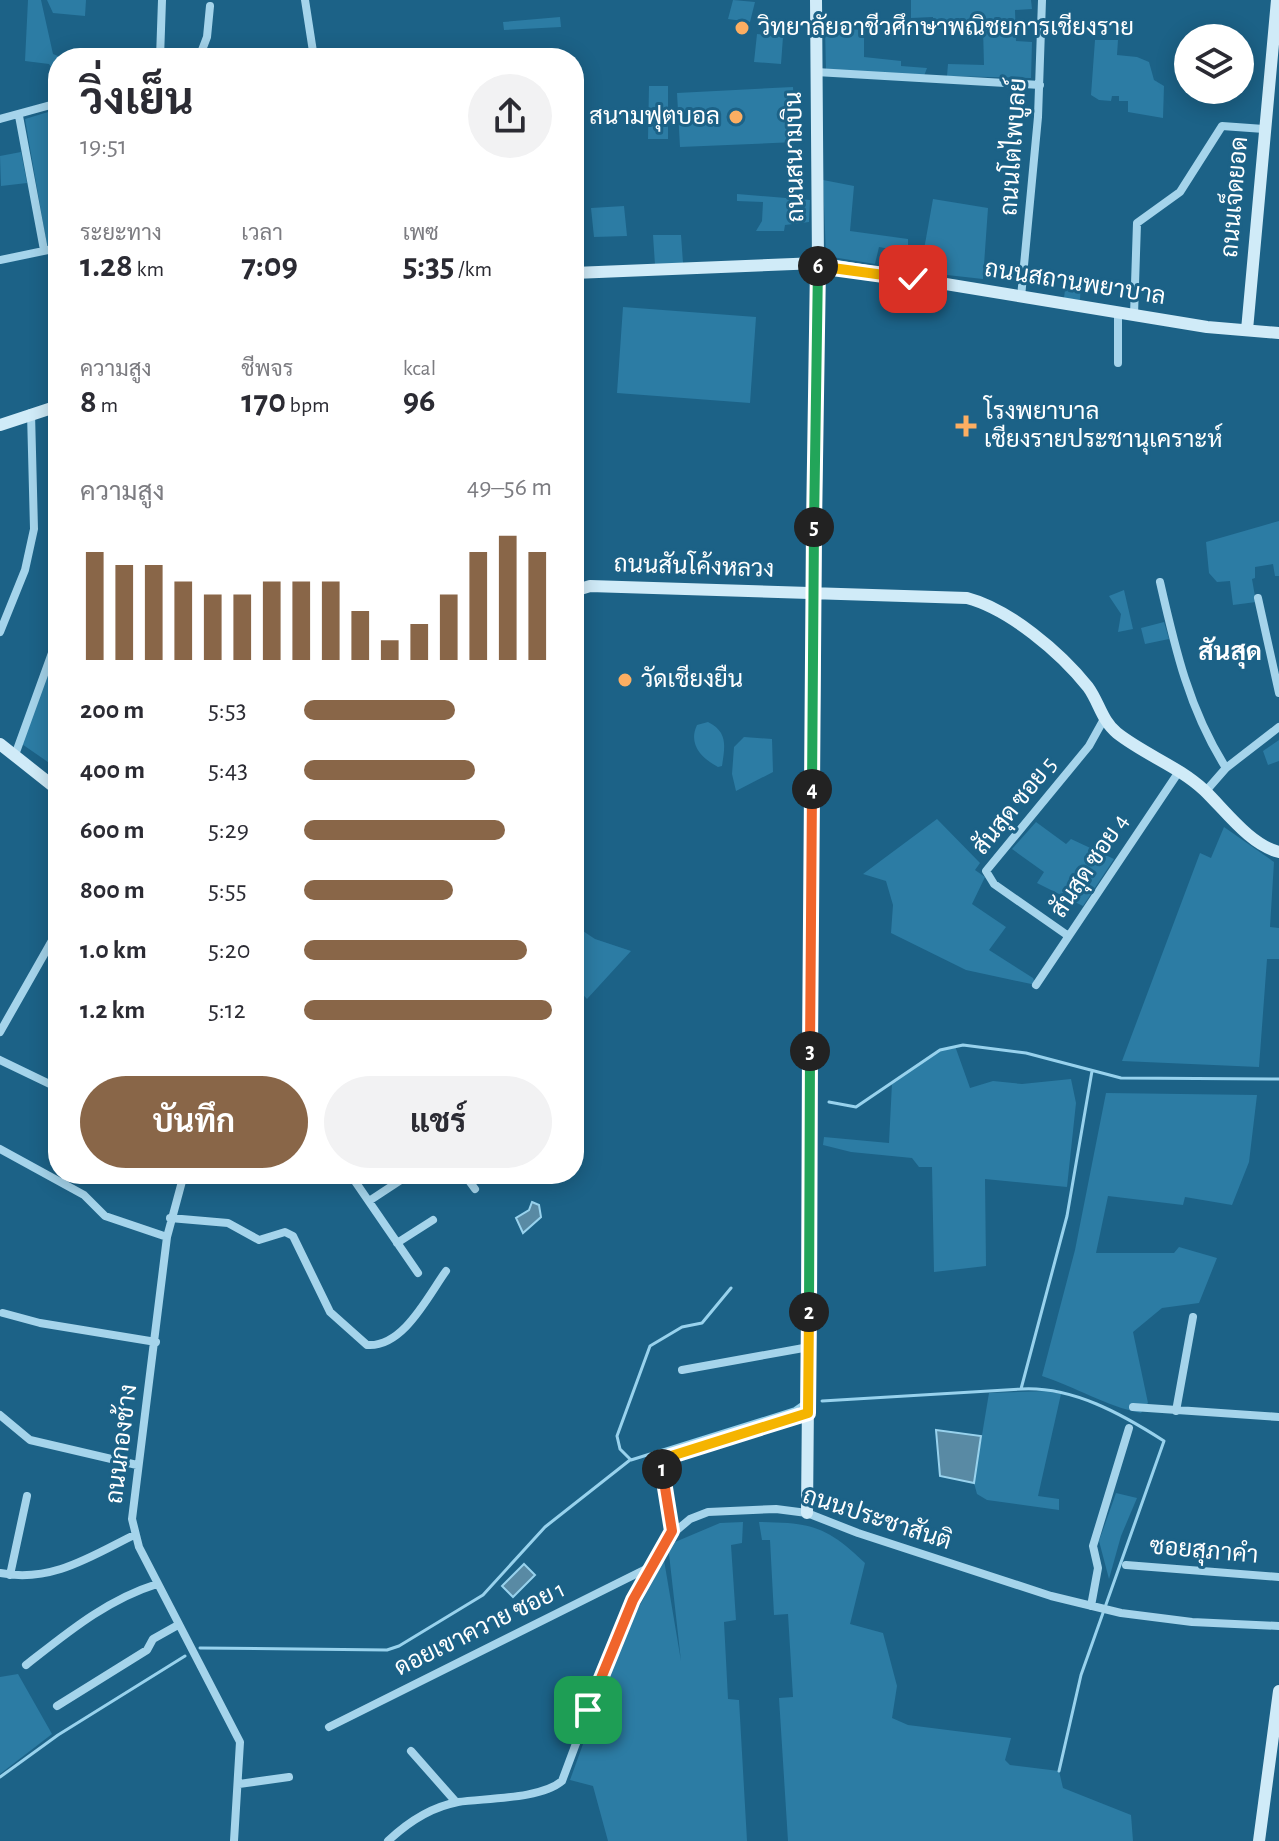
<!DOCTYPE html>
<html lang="th">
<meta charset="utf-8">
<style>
body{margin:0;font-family:"Alegreya Sans",Sarabun,sans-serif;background:#f2f2f3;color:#2b2b33;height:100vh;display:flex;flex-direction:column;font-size:30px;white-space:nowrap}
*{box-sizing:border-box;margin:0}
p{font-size:26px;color:#7c7c81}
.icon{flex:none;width:44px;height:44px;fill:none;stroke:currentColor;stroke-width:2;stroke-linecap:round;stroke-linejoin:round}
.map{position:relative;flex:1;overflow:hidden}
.details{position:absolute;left:48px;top:48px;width:536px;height:1136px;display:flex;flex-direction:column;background:#fff;border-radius:32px;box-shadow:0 4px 20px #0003}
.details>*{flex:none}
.fabs{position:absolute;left:1174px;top:24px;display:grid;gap:16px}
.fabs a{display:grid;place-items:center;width:80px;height:80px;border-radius:50%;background:#fff;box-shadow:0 4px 20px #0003;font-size:40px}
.pin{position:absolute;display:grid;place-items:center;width:68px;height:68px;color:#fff;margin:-34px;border-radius:16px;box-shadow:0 4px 12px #0006}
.km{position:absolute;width:40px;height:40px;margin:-20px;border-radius:50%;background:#222;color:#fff;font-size:22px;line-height:40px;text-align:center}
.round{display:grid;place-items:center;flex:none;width:84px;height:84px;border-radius:42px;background:#f2f2f3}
.summary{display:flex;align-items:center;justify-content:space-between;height:136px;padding:0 32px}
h1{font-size:44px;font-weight:700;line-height:60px}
.metrics{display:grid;grid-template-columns:repeat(3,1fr);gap:12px;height:136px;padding:8px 32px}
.metrics div{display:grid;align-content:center}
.metrics b{font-size:34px;font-weight:700}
.metrics small{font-size:22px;font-weight:400}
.metrics p{font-size:22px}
.chart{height:224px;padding:16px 32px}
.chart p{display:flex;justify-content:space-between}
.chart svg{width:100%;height:144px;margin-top:8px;stroke:#896648;stroke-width:6}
.action{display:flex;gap:16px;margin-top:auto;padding:16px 32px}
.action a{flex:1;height:92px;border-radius:48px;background:#896648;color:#fff;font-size:32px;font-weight:700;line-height:92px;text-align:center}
.action a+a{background:#f2f2f3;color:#2b2b33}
ul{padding:0 32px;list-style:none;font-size:26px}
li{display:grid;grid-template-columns:128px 96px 1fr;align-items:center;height:60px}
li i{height:20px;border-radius:10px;background:#896648}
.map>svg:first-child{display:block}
</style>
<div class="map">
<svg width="1279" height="1841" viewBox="0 0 1279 1841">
<rect width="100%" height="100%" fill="#1c6287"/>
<path fill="#2c7ca4" d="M28,0H41L53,54L63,58H58V98L52,99L53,70L49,64L25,61Z
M47,0H86L85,16L53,13Z
M733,0L755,2L750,22L728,19Z
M911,0H1031L1032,9L1015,10L1016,41L1032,42L1031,78L947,76L948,64L984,65L983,29H933V17L911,18Z
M560,17L561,27L504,30L503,22Z
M825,28L864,30V57L901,61V66L927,68L924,76L826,70Z
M757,34L783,37L781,64L754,62Z
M1095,40H1118L1117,55L1137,57L1149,62L1154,80L1164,86L1163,118L1128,112V101H1119V96H1112L1111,101L1099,100L1091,95Z
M649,86H668V139H648Z
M793,87L796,142L680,147L677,93Z
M58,109V244L47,246L25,119Z
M21,152L27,183L1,186L0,156Z
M823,180L854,186L850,231L908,239V252L879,247L875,264L826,256Z
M737,194L810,200L809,222L785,225L784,231H756L762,221L763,202L737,201Z
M933,199L988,208L983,279L920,272Z
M624,206L627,236L594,237L591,208Z
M653,235H681L683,263L655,265Z
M1075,277L1081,278L1080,301L1064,298L1065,290Z
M623,307L756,317L750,403L617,393Z
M1279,521V576H1275L1273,564L1255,567V578L1252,579L1256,602L1233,605L1230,581L1217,582L1209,573L1206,542Z
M1124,590L1133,629L1118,632L1121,614L1109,596Z
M1164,622L1169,639L1145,644L1141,628Z
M58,639V769L19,742Z
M708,722C728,732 725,746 722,766L718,767C701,758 688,744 697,725Z
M744,737L772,739L773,772L736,791L732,774L734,747Z
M1279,740V761L1268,765L1263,751Z
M937,819L980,863L975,870L985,877L972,904L1006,927L989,950L1033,978L1036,985L966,970L891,933L893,905L886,881L863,874Z
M1036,822L1066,844L1071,839L1114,859L1083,906L1037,883L1044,872L1012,849Z
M1224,827L1274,862L1270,927L1279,928V959H1267L1259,1067L1122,1061L1200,853L1211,858Z
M574,925L595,939L631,951L587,999L574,985Z
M955,1046L970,1088L993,1081L1022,1084L1071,1079L1076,1103L1067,1187L985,1179L986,1266L934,1272L932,1167H919L912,1158L851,1152L823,1145L824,1137L889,1143L892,1083L940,1050Z
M1106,1093L1257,1095L1249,1162L1232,1205L1185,1197L1183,1205L1108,1196L1096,1253H1174L1179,1247L1217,1258L1199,1303L1162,1308L1133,1332L1148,1403L1141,1413C1105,1406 1076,1387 1042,1376L1075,1250Z
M1048,1391L1061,1394L1038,1496L1059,1499V1510L987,1500L977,1494L974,1483L989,1393Z
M1116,1493L1137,1498L1121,1536L1109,1579L1099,1541Z
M743,1522L742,1543L731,1545L736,1620L724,1622L728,1699L739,1700L747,1841H608L593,1786L570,1780L595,1711L609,1716L598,1699L623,1637L664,1560L681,1661L668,1545L720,1523Z
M759,1522C813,1523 826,1526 865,1563L850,1624L883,1633L897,1686L892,1718L908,1725L1011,1738L1005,1760L1010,1765L1059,1771L1063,1788L1131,1815L1133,1841H788L779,1698L793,1697L788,1614L774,1615L770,1540H762Z
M18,1674L52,1734L0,1774V1677Z"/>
<path fill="#598aa4" stroke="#98d2ed" stroke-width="2" d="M532,1202L539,1205L541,1217L523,1233L516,1218L529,1210Z
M936,1430L981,1436L974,1483L940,1476Z
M524,1564L535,1575L513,1597L502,1586Z"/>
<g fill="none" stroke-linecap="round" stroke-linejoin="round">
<path stroke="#98d2ed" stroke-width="3" d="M829,1102L856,1107L940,1050L963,1045L1026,1053L1121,1078L1279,1079
M731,1288L702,1323L682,1327L650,1346L617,1436L620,1449L631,1460L794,1409L804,1402
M1021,1389C1072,1386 1122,1414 1164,1441L1081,1675L1059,1771
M822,1401L1021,1389L1067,1216L1092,1071
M200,1648L387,1650L399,1646L483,1595L545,1527L630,1460
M0,1777L58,1735L185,1656"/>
<path stroke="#a5d4eb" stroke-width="8" d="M305,0L314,58
M160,58L162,0
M199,58L207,37L210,6
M816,72L1040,85
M19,116L44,250
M0,119L58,103
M0,260L58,248
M1021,297L1038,117L1042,0
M1134,315L1137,223L1180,192L1222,126L1264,129
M1118,363V313
M1160,582C1175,648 1189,710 1226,768
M1258,598L1279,693
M0,632L25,570L34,529L31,413
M15,755L57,639
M1205,792L1226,768L1279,727
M1067,935L994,884L986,871L1089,746L1104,719
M1036,985L1180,770
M0,1032L58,930
M0,1060L58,1088
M0,1149L84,1195L105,1216L167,1237
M184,1174L167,1237L132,1519L139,1547L240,1742L234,1841
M350,1174L418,1273
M464,1174L475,1189
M369,1201L404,1178
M170,1218L228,1223L259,1240L285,1232L293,1236L330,1312L367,1345C403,1348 428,1296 446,1271
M397,1243L433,1220
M3,1313L40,1323L156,1342
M682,1370L809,1347
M1133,1407L1279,1417
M1176,1411L1193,1317
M0,1415L30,1440L137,1465
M672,1531L661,1472L668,1457L808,1413
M1126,1565L1279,1577
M0,1573C51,1583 90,1557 134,1535
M10,1575L27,1496
M1091,1606L1098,1568L1093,1546L1129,1428
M26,1665C67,1633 106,1600 157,1584
M57,1706L147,1650L153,1639L178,1625
M329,1727L650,1567
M411,1751L456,1802
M239,1784L289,1777
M388,1841C407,1823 431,1807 458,1802C487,1798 541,1799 562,1781L612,1647L664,1541L690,1519L708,1512L776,1509L807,1513L858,1533L1051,1596L1121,1613L1192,1622L1279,1626"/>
<path stroke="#d0ebf8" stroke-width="12" d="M574,273L818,263L1207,327L1279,333
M1247,330L1277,0
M0,425L58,406
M574,591L590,586L967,598C1009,609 1060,652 1088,687C1099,702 1102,721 1117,733C1145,755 1178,766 1204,790C1225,810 1250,845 1279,852
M0,744L58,790
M807,1513L818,263L816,0
M1259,1841L1279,1691"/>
</g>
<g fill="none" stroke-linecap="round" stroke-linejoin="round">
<g stroke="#fff" stroke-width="16">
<path id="split-1" d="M588,1710L633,1600L672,1531L662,1469"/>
</g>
<g stroke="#fff" stroke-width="16">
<path id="split-2" d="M662,1469L668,1457L808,1413L809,1312"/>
</g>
<g stroke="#fff" stroke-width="16">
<path id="split-3" d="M809,1312L810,1051"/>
</g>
<g stroke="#fff" stroke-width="16">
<path id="split-4" d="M810,1051L812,789"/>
</g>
<g stroke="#fff" stroke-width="16">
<path id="split-5" d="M812,789L814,527"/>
</g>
<g stroke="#fff" stroke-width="16">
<path id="split-6" d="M814,527L818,266"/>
</g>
<g stroke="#fff" stroke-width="16">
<path id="split-7" d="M818,266L913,279"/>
</g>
<use href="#split-1" stroke="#f0652b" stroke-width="10"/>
<use href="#split-2" stroke="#f5b400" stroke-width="10"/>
<use href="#split-3" stroke="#22a559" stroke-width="10"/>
<use href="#split-4" stroke="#f0652b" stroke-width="10"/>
<use href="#split-5" stroke="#22a559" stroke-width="10"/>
<use href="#split-6" stroke="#22a559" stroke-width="10"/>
<use href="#split-7" stroke="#f5b400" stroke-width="10"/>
</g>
<g fill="#fcae62" stroke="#1c6287" stroke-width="3">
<circle cx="742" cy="28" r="8"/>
<circle cx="736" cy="117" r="8"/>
<path d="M962 414h8v8h8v8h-8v8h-8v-8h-8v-8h8z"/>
<circle cx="625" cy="680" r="8"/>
</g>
<g text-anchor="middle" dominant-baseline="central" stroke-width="6" stroke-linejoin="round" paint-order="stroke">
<g font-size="24" fill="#fff" stroke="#1c6287" text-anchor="start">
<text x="758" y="28">วิทยาลัยอาชีวศึกษาพณิชยการเชียงราย</text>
<text x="720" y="117" text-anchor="end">สนามฟุตบอล</text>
<text x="984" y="412">โรงพยาบาล<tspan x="984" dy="28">เชียงรายประชานุเคราะห์</tspan></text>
<text x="641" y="680">วัดเชียงยืน</text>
</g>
<g font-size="24" fill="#fff" stroke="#1c6287">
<text transform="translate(1014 147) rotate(-86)">ถนนโตไพบูลย์</text>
<text transform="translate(795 157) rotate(-91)">ถนนสนามบิน</text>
<text transform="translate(1235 197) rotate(-85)">ถนนเจ็ดยอด</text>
<text transform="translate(1075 283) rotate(9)">ถนนสถานพยาบาล</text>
<text transform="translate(694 567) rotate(2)">ถนนสันโค้งหลวง</text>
<text transform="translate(1015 806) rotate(-51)">สันสุด ซอย 5</text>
<text transform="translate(1090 866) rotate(-56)">สันสุด ซอย 4</text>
<text transform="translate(122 1444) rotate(-83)">ถนนกองช้าง</text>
<text transform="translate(877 1519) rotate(18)">ถนนประชาสันติ</text>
<text transform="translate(1204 1551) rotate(5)">ซอยสุภาคำ</text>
<text transform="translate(480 1629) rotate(-26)">ดอยเขาควาย ซอย 1</text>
</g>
<g font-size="26" font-weight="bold" fill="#fff" stroke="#1c6287">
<text x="1230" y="652">สันสุด</text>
</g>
</g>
</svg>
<div class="fabs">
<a><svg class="icon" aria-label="layers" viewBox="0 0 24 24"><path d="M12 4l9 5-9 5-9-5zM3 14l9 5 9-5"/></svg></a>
</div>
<div class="pin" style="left:588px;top:1710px;background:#1e9e55"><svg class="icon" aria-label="arrive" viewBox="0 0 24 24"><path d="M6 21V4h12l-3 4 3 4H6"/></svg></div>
<div class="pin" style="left:913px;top:279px;background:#d93025"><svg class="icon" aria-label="check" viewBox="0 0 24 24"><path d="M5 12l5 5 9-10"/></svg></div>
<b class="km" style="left:662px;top:1469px">1</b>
<b class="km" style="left:809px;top:1312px">2</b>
<b class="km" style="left:810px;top:1051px">3</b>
<b class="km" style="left:812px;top:789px">4</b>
<b class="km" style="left:814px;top:527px">5</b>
<b class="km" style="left:818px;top:266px">6</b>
<section class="details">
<div class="summary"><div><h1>วิ่งเย็น</h1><p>19:51</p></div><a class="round"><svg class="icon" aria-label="share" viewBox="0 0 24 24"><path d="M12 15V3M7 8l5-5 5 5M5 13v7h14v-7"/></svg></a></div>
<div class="metrics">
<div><p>ระยะทาง</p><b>1.28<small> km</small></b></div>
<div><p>เวลา</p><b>7:09</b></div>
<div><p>เพซ</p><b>5:35<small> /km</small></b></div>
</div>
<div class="metrics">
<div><p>ความสูง</p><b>8<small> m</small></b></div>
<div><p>ชีพจร</p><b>170<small> bpm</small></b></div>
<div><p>kcal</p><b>96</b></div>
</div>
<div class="chart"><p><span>ความสูง</span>49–56 m</p>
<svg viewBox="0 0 160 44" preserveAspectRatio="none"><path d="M5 44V11M15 44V15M25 44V15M35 44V20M45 44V24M55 44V24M65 44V20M75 44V20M85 44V20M95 44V29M105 44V38M115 44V33M125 44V24M135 44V11M145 44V6M155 44V11"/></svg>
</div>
<ul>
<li><b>200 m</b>5:53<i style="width:61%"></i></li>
<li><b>400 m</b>5:43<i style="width:69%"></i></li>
<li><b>600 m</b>5:29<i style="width:81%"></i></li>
<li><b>800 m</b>5:55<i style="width:60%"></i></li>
<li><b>1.0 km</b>5:20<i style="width:90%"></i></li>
<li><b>1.2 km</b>5:12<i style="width:100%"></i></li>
</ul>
<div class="action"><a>บันทึก</a><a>แชร์</a></div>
</section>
</div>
